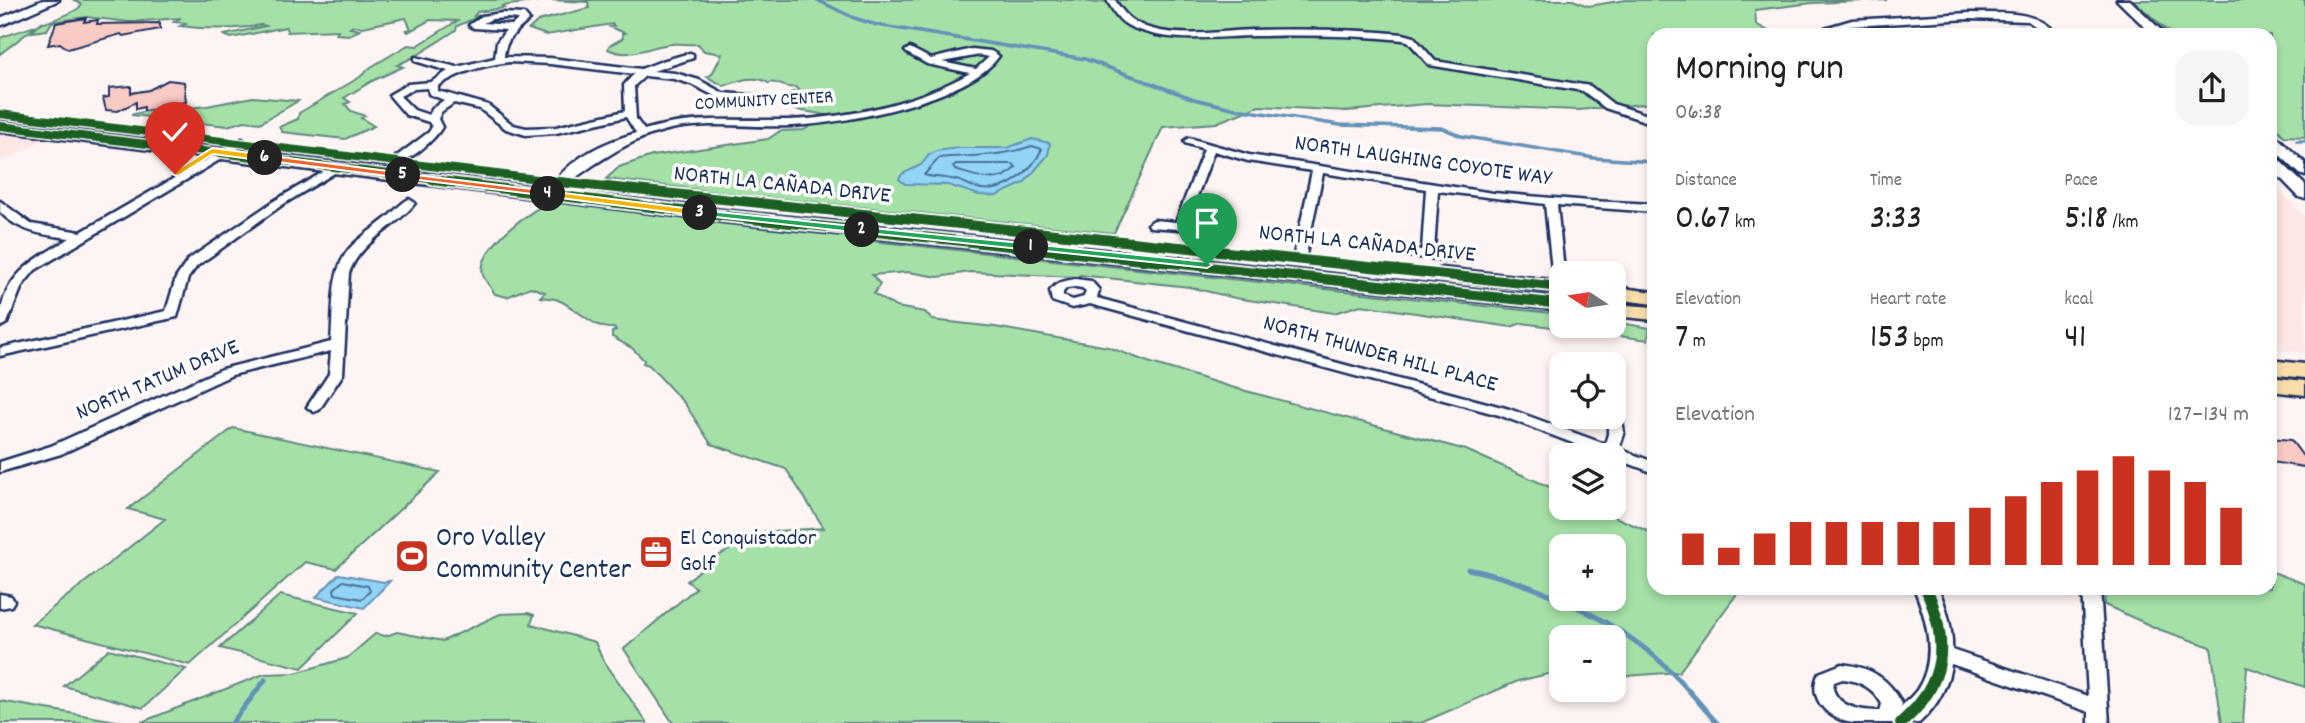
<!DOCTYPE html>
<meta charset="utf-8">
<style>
body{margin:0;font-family:Dekko,sans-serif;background:#f6f6f6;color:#202124;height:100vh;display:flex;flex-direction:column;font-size:26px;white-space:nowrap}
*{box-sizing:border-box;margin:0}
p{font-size:23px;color:#757577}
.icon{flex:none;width:38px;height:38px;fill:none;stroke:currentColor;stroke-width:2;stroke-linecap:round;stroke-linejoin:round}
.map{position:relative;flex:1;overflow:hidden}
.side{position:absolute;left:1647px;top:28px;width:630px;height:567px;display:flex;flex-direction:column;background:#fff;border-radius:21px;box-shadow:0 4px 10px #0003}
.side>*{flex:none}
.needle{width:46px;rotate:282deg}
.fabs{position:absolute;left:1549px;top:261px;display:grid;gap:14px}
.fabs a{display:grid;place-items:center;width:77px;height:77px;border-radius:14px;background:#fff;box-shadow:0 4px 10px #0003;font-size:35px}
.pin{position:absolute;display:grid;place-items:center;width:60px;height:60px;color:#fff;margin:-72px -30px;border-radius:50% 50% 50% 0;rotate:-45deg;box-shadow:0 0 7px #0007}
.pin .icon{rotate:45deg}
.km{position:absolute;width:35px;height:35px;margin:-18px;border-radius:50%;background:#222;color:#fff;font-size:19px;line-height:35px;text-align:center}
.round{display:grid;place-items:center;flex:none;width:74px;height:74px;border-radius:21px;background:#f6f6f6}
.summary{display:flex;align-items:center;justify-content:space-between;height:119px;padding:0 28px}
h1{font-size:38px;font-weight:600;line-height:52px}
.stats{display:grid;grid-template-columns:repeat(3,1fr);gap:10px;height:119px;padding:7px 28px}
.stats div{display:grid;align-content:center}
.stats b{font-size:35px;font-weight:600}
.stats small{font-size:19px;font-weight:400}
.stats p{font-size:19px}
.chart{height:196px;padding:14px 28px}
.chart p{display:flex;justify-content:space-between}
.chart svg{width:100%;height:126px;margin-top:7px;stroke:#c8321e;stroke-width:6}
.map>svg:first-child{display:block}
</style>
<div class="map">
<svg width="2305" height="723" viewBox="0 0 2305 723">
<rect width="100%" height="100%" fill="#fef4f3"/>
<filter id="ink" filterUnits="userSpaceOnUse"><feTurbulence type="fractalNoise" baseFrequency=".0143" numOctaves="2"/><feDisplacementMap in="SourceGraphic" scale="14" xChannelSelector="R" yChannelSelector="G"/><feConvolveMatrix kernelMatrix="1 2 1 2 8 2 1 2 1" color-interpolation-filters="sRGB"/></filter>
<g filter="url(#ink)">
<path fill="#fde7e5" d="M0,134L46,139L0,162Z
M2270,181L2305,217V353L2270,349Z"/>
<path fill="#a5e1a7" stroke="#608882" stroke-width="2" fill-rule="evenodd" d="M74,0H548L502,6L504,8L477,12L474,16L482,15L457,26L456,30L416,56L397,65L403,67L372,81L344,98L350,102L345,104L351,111L365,116L361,118L374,126L345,139L282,132L279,127L298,119L299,113L360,77L371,67L408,45L417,46L457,21L430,20L408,32L406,30L411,29L406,18L363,27L353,26L350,28L360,30L349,35L336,34L338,30L287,32L286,27L231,38L224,35L266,26C258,23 257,27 249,27C229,29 202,29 180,26L187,23L174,22L181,18L129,22L86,17L52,22L47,30L32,32L43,21L0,54V38C18,30 73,17 82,5Z
M549,0H1078L1096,3L1112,0H1573L1588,6L1626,0H1887L1812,3L1755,10L1756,24L1775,35H1654V103L1578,110L1427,104L1347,111L1259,106L1216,123L1163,127L1114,233L743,195L606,179L619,167L652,156L768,139L780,131L804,130L827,115L791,109L794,105H789L797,96L791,93L799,90L795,87C786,90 778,80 768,83C756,74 738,81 724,86L707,77L712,74L722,54L704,51L698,44C689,45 680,43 671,44C649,46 629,60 608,49L609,46L623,38L622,34L625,33L610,27L614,26L612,24L546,35L529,29L538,21L589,8L588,2Z
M2133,0H2305V137L2284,136L2270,122V35H2172Z
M253,97L298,101L260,123L245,121L227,126L131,115L157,108L158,111L207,106Z
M556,201L863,236L864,240L1561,314V326H1614V322L1650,328L1648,340L1522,323L1511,327L1361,305L1334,313L1235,298L1189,287L1080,275L1077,277L970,272L938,277L908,272L872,275L880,284L874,294L896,307L925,312L932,320L995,327L1108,347L1148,362L1231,387L1466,450L1561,492V508H1595L1654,534V588H1736L1739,591L1679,672L1614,677V637H1561V671L1518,681L1421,723H673L624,649L696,588L687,581L715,558L761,532L824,528L786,469L711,444L685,404L649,365L643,363L644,360L632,348L612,337V332L616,330L614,328C594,330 576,307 558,300C553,298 545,298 540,297L545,292L530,287L507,297L495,294C491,288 485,281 483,275C475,250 535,204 556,201ZM1561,546H1614V598H1561Z
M233,428L440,472L336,569L305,562L190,665L32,624L165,519L128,509Z
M2270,571L2305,584V687L2247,667L2243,723H2222L2211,647L2158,629L2105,605L2104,588H2270Z
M280,595L358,613L302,668L220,648Z
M528,613L534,615L531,624L595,642L602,658L647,723H139L264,674L295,673L347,658L375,634L386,636L397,632L443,641L500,614Z
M109,649L186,669L143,708L64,686Z
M0,701L128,723H0Z"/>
<path fill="#92d4f4" stroke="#6292b8" stroke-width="2" d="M1032,139L1050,143L1048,155L1024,183L996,196L979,195L948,185L905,184L899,179L902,174L921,165L929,155L936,151L958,148H1007Z
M339,574L384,582L390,581L364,608L316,597Z"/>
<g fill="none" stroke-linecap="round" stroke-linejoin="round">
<path stroke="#4b719a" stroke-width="2" d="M1032,146L1042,149C1032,170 1008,193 982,189C973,188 965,182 956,180C946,177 935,178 924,175L939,158C972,155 1001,157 1032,146Z
M956,164H1013L1016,167C998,187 977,176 955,170L953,167Z
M343,581L368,586L370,591L362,599L335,594L334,589Z"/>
<path stroke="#6292b8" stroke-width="3.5" d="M817,0L854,18L877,25L1085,59L1194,99L1236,109L1340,125L1442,128L1461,136L1594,158L1654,162
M2297,141H2305"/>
<path stroke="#6292b8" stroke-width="5" d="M1468,569C1532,582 1613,618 1662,663C1682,681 1699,703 1717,723
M232,723L265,680"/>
</g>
<path fill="#facac5" stroke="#1b2f5e" stroke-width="2" d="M86,18L84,22L98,20L97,24L160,23V29L123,36L121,34L68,49L60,43L48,45L56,23Z
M168,80L184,82L186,102L179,103V107L144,111V107L136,109V102L118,111L106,110L103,98L109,97V88L131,86V93L149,90Z
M2270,438L2291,440L2305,459V467L2270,462Z"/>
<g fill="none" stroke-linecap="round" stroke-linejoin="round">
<g stroke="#1b2f5e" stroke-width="5">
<path id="street" d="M1107,0H1115C1125,16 1134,24 1152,29C1185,38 1220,31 1253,30C1303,29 1353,29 1403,34L1414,37L1435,61L1590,86L1613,104L1654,117V124L1605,108L1583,91L1429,65L1408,41L1403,40C1355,35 1307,35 1258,36C1216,36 1171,45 1131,27C1119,22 1113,11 1107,0Z
M502,13L524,14L529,20C516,32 505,39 504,57L550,58L641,69L662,61L690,53L693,54V58L653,71L675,73L699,80L723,93L763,96L768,99L763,102L721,99L691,84L674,79L645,76L634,86L636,119L644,130C692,115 739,121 788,120C848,118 917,103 970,73L927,64L907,53L905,51L910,48L931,59L972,49L991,51L999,56C969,100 843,124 791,126C748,128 705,120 663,131C636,138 615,151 592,166C582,173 571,182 560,185L554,182C576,155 603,143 636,133L626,117L556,133L526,135L506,129L480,109L454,103L441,112L438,119L442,127C436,139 406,165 393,163V159L429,132L432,127L429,122L406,115L389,95L408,84L431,82L448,71L415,61V57L457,67L495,58L497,42L506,30L474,28L469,25L482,16ZM508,18L519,19L512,25L483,23L492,19ZM980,55L989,57L976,69L942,62ZM509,62L550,64L634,74L624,85L625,111L556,127L526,128L513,125L488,105L438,91V86C461,71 482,66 509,62ZM428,88L429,94L444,100L433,108L429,115L414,110L400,96L414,89Z
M1969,13C2001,14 2035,8 2057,35H2047L2028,21L1969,19L1852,26L1830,31L1825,28L1852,20Z
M1189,138L1249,155L1493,193L1590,201L1654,204V212L1557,205L1564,270L1558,274L1552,270L1545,204L1438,191L1434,251L1454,253L1460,257L1454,261L1401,255L1395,251L1397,248L1422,250L1426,189L1323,173L1305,259L1299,263L1293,259L1312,171L1248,161L1214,151L1187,223L1207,225L1209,228L1207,231L1150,227L1148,224L1154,220L1176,222L1204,149L1185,143L1184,141Z
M242,139L247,142L246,144L35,270L22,286L7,323L0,327C0,276 31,262 70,238C44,235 19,232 0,212V201L31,224L81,232Z
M337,164L341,165V169L282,205L197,266L188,278L177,317L0,356V348L166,311L176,278L188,260L274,201Z
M409,199L415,203C395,229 361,240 349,273L343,374L319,410L314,412L307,407L329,374L331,351L232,375L61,454L0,472V462L51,446L222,369L331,342C334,312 329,272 350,248C360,237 373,229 384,220C393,214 400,203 409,199Z
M1075,279L1091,281L1099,290L1097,298L1509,409L1605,444L1608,434V416H1614V396L1619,397L1624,434L1619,449L1654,462V473L1614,458V455H1604L1499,415L1090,304L1072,308L1052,301L1050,291C1057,282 1064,281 1075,279ZM1075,287L1082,288L1086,291L1084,297L1073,300L1063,296V292L1067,288Z
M2082,588H2100L2109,723H2089V712L1937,659L1934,654L1937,649L1943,647L2088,696Z
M0,594L11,596L14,601L11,606L0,608Z
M1842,664C1870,667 1889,678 1902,704L1894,723C1881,723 1867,723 1854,723C1829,721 1806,698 1819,673ZM1843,679C1861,681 1874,689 1882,704L1880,711C1862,711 1839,708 1833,689L1834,682Z"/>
</g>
<g stroke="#1b2f5e" stroke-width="5">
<path id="secondary" d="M43,0H59L0,26V18Z
M2117,0H2130L2166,35H2153Z
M2270,134L2275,135L2305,163V176L2300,174L2270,146Z
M2270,155L2275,156L2305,185V199L2299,197L2270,167Z
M1914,588H1938C1959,635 1960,686 1919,723H1888C1894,710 1908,702 1917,690C1938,659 1927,619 1914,588Z"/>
</g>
<g stroke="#1b2f5e" stroke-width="5">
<path id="primary" d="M0,121L723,210L1561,298V310L723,222L0,131Z
M1442,268L1561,281V293L1435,278L1432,274L1435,270Z
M1614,287L1654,292V304L1614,299Z
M1614,304L1654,307V320L1614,316Z
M2270,360L2305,364V378L2270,374Z
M2270,377L2305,381V395L2270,391Z"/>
</g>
<use href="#street" fill="#fff" fill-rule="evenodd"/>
<use href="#secondary" fill="#fff" fill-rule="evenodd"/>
<use href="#primary" fill="#faddab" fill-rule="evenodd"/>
<g stroke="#fff" stroke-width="11">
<path id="cycleway-far2" d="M0,114L554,181
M0,126L446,181"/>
</g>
<g stroke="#fff" stroke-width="14">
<path id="cycleway-far1" d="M432,180L723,216L1561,304
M540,180L1561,287"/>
</g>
<g stroke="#fff" stroke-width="17">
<path id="cycleway" d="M1901,723C1947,683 1949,642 1926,588"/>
</g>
<use href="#cycleway-far2" stroke="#1b5e20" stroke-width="8"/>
<use href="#cycleway-far1" stroke="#1b5e20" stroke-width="10"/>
<use href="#cycleway" stroke="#1b5e20" stroke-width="12"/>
</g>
</g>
<path fill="#22a559" stroke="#fff" stroke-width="2" d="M1031,244L1207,262L1212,265L1207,268L1027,249V245Z"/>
<path fill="#22a559" stroke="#fff" stroke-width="2" d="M862,227L1031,244L1036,247L1031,250L858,232V228Z"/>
<path fill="#22a559" stroke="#fff" stroke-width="2" d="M700,210L862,227L866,230L862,233L697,215L695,213Z"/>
<path fill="#f5b400" stroke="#fff" stroke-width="2" d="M548,191L700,210L705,213L700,216L545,196L544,194Z"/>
<path fill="#f0652b" stroke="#fff" stroke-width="2" d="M400,173L548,191L553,194L548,196L403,178L400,177Z"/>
<path fill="#f0652b" stroke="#fff" stroke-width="2" d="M265,155L403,173L408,175L403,178L262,160V156Z"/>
<path fill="#f5b400" stroke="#fff" stroke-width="2" d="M212,148L265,155L269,158L265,161L213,154L178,176L171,174Z"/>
<defs>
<g id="office-square" transform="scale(1.75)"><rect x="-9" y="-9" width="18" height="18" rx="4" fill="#c8321e" stroke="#fff"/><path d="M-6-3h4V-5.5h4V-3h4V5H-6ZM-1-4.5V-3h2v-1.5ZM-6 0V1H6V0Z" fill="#fff"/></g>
<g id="stadium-square" transform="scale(1.75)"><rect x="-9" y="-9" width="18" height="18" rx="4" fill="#c8321e" stroke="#fff"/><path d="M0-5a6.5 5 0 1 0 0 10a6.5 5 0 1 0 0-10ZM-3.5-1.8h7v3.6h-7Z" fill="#fff"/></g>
</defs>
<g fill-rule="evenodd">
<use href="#office-square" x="656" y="552"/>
<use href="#stadium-square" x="412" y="556"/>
</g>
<g text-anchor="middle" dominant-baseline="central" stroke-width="7" stroke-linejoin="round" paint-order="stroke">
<g font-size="19" fill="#1b2f5e" stroke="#fff">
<text transform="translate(764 102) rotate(-3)">COMMUNITY CENTER</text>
</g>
<g font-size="23" fill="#1b2f5e" stroke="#fff">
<text transform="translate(1423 162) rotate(8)">NORTH LAUGHING COYOTE WAY</text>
<text transform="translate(782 186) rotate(6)">NORTH LA CAÑADA DRIVE</text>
<text transform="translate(1367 245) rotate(6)">NORTH LA CAÑADA DRIVE</text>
<text transform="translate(1380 355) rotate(15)">NORTH THUNDER HILL PLACE</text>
<text transform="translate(158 381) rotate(-23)">NORTH TATUM DRIVE</text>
</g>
<g font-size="23" fill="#1b2f5e" stroke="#fff" text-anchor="start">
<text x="680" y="539">El Conquistador<tspan x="680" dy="26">Golf</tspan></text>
</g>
<g font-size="28" fill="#1b2f5e" stroke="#fff" text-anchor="start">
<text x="436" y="540">Oro Valley<tspan x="436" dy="32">Community Center</tspan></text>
</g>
</g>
</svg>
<div class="fabs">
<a><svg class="needle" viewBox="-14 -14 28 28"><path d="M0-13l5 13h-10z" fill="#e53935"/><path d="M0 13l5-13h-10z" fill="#757577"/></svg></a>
<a><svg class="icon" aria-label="locate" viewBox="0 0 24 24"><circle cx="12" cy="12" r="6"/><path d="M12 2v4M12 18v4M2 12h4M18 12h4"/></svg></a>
<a><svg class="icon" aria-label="layers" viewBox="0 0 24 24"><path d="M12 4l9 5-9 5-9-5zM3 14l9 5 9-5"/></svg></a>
<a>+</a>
<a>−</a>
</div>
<div class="pin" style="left:1207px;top:265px;background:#1e9e55"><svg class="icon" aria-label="arrive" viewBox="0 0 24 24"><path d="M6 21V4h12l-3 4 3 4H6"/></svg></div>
<div class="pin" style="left:175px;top:174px;background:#d93025"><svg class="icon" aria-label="check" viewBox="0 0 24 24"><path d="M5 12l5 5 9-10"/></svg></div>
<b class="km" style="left:1031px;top:247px">1</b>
<b class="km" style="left:862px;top:230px">2</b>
<b class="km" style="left:700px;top:213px">3</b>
<b class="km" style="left:548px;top:194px">4</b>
<b class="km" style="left:403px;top:175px">5</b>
<b class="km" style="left:265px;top:158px">6</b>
<section class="side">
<div class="summary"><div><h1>Morning run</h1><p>06:38</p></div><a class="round"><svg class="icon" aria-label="share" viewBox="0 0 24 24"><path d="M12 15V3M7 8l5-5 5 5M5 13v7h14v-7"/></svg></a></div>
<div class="stats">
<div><p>Distance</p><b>0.67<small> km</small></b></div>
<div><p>Time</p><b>3:33</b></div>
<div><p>Pace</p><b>5:18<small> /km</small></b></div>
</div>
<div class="stats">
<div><p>Elevation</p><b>7<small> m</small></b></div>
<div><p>Heart rate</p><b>153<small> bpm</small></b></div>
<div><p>kcal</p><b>41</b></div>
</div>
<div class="chart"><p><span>Elevation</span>127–134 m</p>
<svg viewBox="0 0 160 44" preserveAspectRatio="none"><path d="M5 44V33M15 44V38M25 44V33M35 44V29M45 44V29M55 44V29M65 44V29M75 44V29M85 44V24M95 44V20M105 44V15M115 44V11M125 44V6M135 44V11M145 44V15M155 44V24"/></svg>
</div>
</section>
</div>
